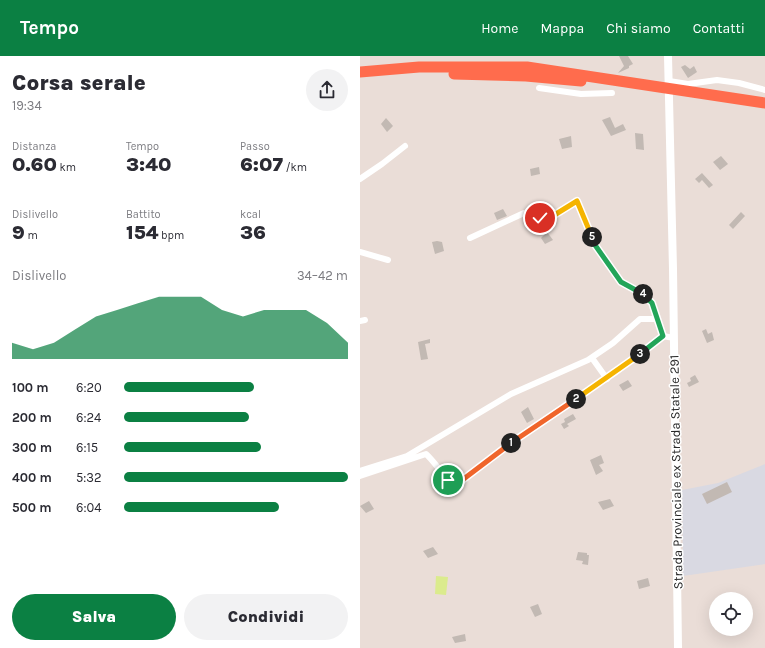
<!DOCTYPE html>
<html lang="it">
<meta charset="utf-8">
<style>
body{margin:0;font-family:Karla,sans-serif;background:#f2f2f3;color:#2b2b33;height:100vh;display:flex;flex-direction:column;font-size:15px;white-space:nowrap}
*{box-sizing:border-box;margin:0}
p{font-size:13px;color:#7c7c81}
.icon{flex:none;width:22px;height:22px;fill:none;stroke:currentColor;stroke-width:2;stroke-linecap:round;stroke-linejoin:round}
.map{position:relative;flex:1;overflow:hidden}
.panel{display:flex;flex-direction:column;background:#fff;width:360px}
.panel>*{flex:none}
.fabs{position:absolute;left:349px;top:536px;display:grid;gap:8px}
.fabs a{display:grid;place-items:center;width:44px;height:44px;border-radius:50%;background:#fff;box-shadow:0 4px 16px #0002;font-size:20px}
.pin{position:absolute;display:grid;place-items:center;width:34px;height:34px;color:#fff;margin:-17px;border:2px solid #fff;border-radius:50%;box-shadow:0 1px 4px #0007}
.km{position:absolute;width:20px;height:20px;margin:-10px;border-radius:50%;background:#222;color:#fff;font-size:11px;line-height:20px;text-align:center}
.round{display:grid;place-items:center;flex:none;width:42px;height:42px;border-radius:21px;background:#f2f2f3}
.summary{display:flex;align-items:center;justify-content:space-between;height:68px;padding:0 12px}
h1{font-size:22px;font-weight:800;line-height:30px}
.metrics{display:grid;grid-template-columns:repeat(3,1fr);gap:6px;height:68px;padding:4px 12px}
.metrics div{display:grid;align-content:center}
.metrics b{font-size:20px;font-weight:800}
.metrics small{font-size:11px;font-weight:400}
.metrics p{font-size:11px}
.chart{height:112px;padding:8px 12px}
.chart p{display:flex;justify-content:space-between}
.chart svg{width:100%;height:72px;margin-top:4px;fill:#0b8043;opacity:.7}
.primary-button{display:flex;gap:8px;margin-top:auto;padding:8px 12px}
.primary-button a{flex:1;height:46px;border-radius:24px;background:#0b8043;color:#fff;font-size:16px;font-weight:800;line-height:46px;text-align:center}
.primary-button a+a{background:#f2f2f3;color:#2b2b33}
ul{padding:0 12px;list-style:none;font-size:13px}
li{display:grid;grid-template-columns:64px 48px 1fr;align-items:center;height:30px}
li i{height:10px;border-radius:5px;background:#0b8043}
header{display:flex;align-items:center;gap:24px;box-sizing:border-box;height:56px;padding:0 20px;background:#0b8043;color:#fff}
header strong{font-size:19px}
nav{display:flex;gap:22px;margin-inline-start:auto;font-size:14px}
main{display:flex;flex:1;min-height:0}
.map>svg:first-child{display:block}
</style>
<header>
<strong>Tempo</strong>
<nav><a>Home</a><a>Mappa</a><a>Chi siamo</a><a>Contatti</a></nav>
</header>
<main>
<section class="panel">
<div class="summary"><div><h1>Corsa serale</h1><p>19:34</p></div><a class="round"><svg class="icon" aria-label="share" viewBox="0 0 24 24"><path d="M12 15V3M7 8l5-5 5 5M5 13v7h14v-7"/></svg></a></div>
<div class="metrics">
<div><p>Distanza</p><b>0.60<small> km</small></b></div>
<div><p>Tempo</p><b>3:40</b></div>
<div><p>Passo</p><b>6:07<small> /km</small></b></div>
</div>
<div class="metrics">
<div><p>Dislivello</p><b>9<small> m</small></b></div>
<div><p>Battito</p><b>154<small> bpm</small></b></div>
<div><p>kcal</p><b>36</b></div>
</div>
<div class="chart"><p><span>Dislivello</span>34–42 m</p>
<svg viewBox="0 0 160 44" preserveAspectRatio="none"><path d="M0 44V34L10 38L20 34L30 26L40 18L50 14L60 10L70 6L80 6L90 6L100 14L110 18L120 14L130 14L140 14L150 22L160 34V44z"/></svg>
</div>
<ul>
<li><b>100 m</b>6:20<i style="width:58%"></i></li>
<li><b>200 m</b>6:24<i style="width:56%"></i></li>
<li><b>300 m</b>6:15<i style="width:61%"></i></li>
<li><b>400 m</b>5:32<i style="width:100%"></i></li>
<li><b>500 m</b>6:04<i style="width:69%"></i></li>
</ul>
<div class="primary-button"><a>Salva</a><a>Condividi</a></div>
</section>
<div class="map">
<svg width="405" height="592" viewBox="0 0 405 592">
<rect width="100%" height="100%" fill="#eaddd7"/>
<path fill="#d9d9e2" d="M405,408V508L323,520L322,434L358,427Z"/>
<path fill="#dbeb8d" d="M76,520L88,521L86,539L75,538Z"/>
<path fill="#c2b9b3" d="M259,0H268L273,8L269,10V12L258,17L264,10Z
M325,9L330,13L334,10L337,16L328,22L321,11Z
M250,61L255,72L263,68L266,74L251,80L242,64Z
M26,62L33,70L27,76L21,68Z
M275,77L283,78L284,94L276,93Z
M211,80L212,91L202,93L199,83Z
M361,100L368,108L360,114L353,106Z
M179,111L180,118L171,120L170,113Z
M342,117L353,129L349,132L342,124L339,127L335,123Z
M143,153L147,160L137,164L134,157Z
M381,156L385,160L373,173L369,169Z
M187,176L193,184L185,188L181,182Z
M77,185L82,186L84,195L75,198L72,186Z
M346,273L348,278L352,276L354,284L347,287L342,275Z
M70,283V287L65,288L68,303L61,304L58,286Z
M335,319L339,326L329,331L327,327L331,325L330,322Z
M268,324L272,330L263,335L259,329Z
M168,351L174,363L167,367L161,356Z
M213,358L216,363L207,368L209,370L204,373L201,368L205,366L204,363Z
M241,399L244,407L239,409L243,415L236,419L230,404Z
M367,426L372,436L347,448L342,438Z
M250,443L254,450L243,454L238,446Z
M9,445L14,453L6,457L0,450Z
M73,491L78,498L68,502L63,495Z
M218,496L227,497V499H229L228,509L222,508L223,505L216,504Z
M288,522L290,530L279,533L277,525Z
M178,548L182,558L175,561L170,551Z
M105,578L106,585L95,587L92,581Z"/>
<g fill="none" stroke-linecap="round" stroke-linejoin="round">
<path stroke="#fff" stroke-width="6" d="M309,25L328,28L357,24L379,27L405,34
M179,32L221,38L252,37
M0,123L22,108L45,90
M110,182L164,157L180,162L196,158L217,145L235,189L261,226L284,238L292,247L303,280L314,282
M0,196L28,204
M0,265L5,264
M232,302L247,323
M0,415L47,400L151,338L228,304L253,287L280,263H297
M0,420L66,398C77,408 83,422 97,428L157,382L253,318L303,280"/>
<path stroke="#fff" stroke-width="8" d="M308,0L313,213L318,592"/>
<path stroke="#ff6c4d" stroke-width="11" d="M0,16L59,11H167L405,47
M94,18L166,20L221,25"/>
</g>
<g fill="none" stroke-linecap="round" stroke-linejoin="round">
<g stroke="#fff" stroke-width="8">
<path id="split-1" d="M88,424L97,428L151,387"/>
</g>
<g stroke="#fff" stroke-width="8">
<path id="split-2" d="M151,387L216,343"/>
</g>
<g stroke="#fff" stroke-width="8">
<path id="split-3" d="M216,343L280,298"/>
</g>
<g stroke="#fff" stroke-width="8">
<path id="split-4" d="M280,298L303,280L292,247L283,238"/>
</g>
<g stroke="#fff" stroke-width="8">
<path id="split-5" d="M232,181L235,189L261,226L283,238"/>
</g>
<g stroke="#fff" stroke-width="8">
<path id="split-6" d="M180,162L196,158L217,145L232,181"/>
</g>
<use href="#split-1" stroke="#f0652b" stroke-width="5"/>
<use href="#split-2" stroke="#f0652b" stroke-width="5"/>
<use href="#split-3" stroke="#f5b400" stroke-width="5"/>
<use href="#split-4" stroke="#22a559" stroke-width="5"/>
<use href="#split-5" stroke="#22a559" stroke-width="5"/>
<use href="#split-6" stroke="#f5b400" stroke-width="5"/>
</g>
<g text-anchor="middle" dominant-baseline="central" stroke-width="3" stroke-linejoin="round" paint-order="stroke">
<g font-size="13" fill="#272727" stroke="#fff">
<text transform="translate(316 416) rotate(-91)">Strada Provinciale ex Strada Statale 291</text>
</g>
</g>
</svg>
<div class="fabs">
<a><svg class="icon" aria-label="locate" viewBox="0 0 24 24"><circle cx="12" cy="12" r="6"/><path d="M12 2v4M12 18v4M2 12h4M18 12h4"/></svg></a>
</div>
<div class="pin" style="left:88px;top:424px;background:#1e9e55"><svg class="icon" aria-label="arrive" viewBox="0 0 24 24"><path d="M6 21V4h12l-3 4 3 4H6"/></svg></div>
<div class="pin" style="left:180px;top:162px;background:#d93025"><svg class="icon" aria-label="check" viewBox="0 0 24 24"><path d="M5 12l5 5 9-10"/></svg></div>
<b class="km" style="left:151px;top:387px">1</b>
<b class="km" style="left:216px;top:343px">2</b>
<b class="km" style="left:280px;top:298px">3</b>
<b class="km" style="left:283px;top:238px">4</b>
<b class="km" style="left:232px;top:181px">5</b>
</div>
</main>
